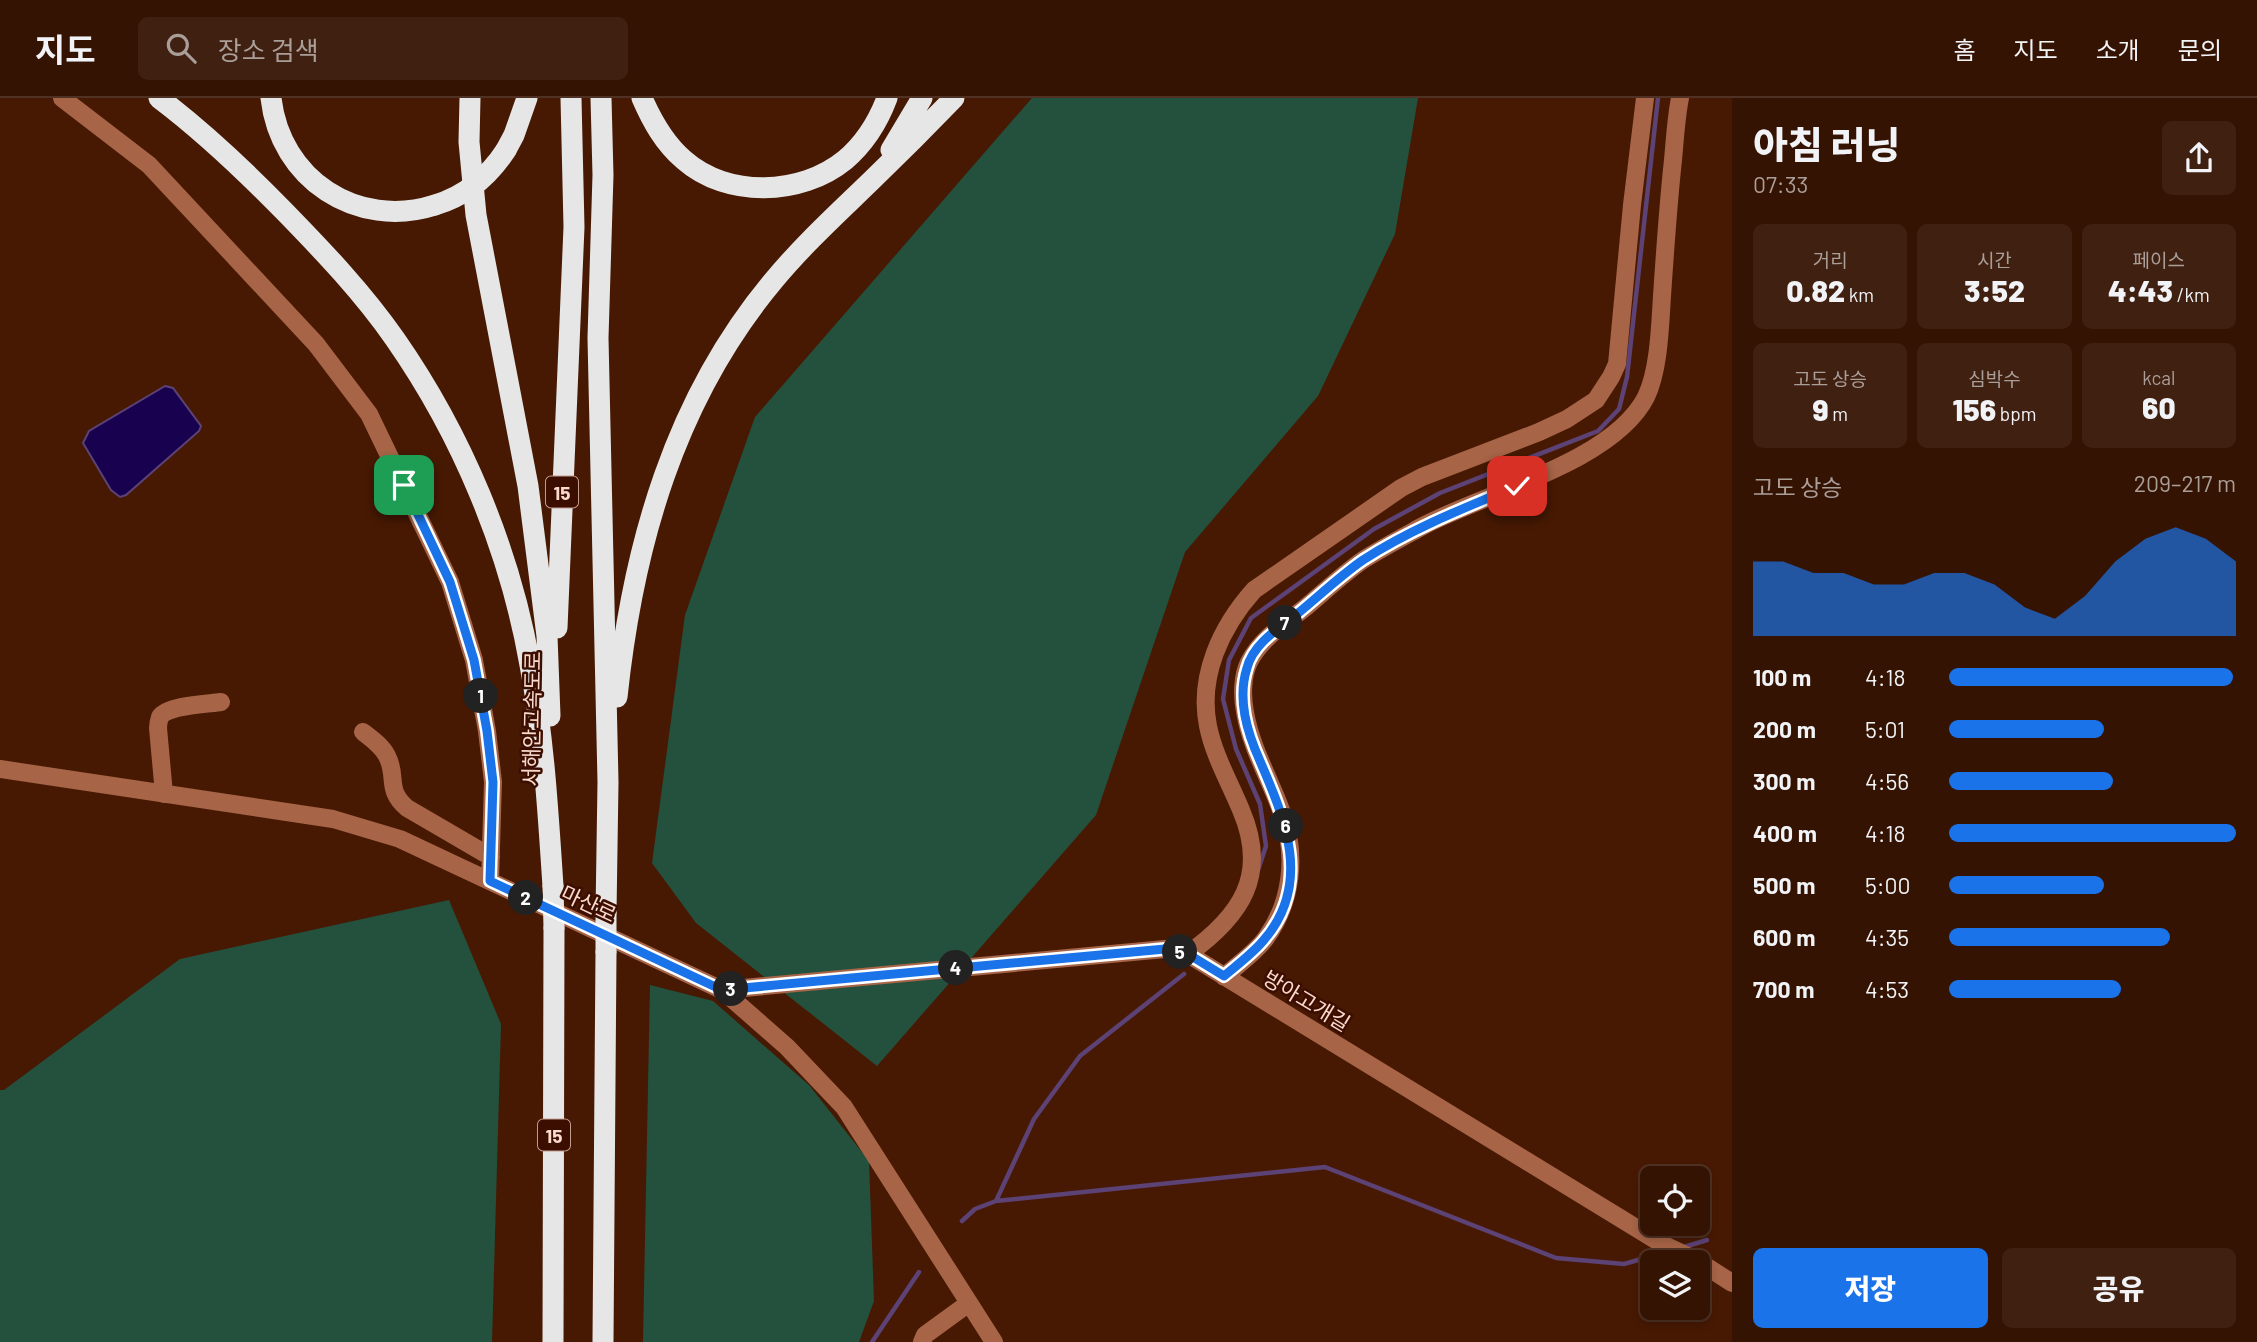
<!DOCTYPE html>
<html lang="ko">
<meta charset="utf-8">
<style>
body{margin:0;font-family:Barlow,"Noto Sans KR",sans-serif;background:#402011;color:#f1f3f6;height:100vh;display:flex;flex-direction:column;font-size:26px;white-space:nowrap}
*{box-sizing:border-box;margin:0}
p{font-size:23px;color:#aa9e99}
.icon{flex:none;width:38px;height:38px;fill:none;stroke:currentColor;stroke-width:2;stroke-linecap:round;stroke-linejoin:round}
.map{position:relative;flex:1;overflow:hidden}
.sheet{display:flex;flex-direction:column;background:#351302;width:525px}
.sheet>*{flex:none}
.fabs{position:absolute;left:1640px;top:1068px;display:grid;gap:14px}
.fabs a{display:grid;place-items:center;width:70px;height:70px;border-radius:10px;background:#351302;box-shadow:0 4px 10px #0003,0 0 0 2px #4f3224;font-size:35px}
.pin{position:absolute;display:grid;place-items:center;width:60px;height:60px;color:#fff;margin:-30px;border-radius:14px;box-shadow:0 4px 10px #0006}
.km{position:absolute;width:35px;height:35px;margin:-18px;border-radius:50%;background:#222;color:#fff;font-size:19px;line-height:35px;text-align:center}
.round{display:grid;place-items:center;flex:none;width:74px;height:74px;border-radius:10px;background:#402011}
.overview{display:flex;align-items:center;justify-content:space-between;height:119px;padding:0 21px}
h1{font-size:38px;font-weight:800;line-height:52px}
.metrics{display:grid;grid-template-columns:repeat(3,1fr);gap:10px;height:119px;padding:7px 21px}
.metrics div{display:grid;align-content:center;border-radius:10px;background:#402011;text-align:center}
.metrics b{font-size:30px;font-weight:800}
.metrics small{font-size:19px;font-weight:400}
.metrics p{font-size:19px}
.chart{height:196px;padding:14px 21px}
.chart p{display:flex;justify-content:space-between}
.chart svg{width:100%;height:126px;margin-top:7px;fill:#1a73e8;opacity:.7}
.button{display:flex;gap:14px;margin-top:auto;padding:14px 21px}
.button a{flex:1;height:80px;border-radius:10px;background:#1a73e8;color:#fff;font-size:28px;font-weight:800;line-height:80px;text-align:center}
.button a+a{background:#402011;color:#f1f3f6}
ul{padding:0 21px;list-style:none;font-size:23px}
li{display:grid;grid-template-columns:112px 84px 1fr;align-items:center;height:52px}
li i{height:18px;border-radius:9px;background:#1a73e8}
header{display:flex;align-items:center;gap:42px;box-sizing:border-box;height:98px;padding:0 35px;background:#351302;border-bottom:2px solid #4f3224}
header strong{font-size:33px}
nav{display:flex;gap:38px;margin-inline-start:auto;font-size:24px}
.search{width:490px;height:63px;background:#402011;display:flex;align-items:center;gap:18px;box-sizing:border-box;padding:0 24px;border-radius:10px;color:#aa9e99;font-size:26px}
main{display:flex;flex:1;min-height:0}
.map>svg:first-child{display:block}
</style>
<header>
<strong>지도</strong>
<div class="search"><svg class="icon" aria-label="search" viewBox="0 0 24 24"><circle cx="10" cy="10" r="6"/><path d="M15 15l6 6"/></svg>장소 검색</div>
<nav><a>홈</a><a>지도</a><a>소개</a><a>문의</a></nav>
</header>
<main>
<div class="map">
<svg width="1732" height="1244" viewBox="0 0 1732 1244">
<rect width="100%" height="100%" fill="#471903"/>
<path fill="#23513e" d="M1032,0H1418L1395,136L1318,298L1185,454L1096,717L877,968L696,825L652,765L685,517L755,319Z
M449,802L501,926L492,1244H0V992H4L180,861Z
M650,887L713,903L809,987L869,1063L874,1203L859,1244H643Z"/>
<path fill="#18014f" stroke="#5c4275" stroke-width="2" d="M165,288L173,290L201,328L199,333L126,397L120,399L111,392L83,345L89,333Z"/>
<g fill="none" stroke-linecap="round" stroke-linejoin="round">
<path stroke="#5c4275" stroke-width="4.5" d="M1258,772L1266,748L1260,706L1236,651L1223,601L1229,562L1251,520L1374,431L1440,395L1598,333L1619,311L1627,279L1658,0
M996,1103L1325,1069L1556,1160L1624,1166L1666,1154
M962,1123L975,1111L996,1103L1034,1021L1080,958L1184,876
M1681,1150L1707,1142
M872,1244L919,1174"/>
<path stroke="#a76447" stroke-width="18" d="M62,0L149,67L316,246L369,316L450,484L474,562L487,633L493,684L490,783
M363,634C372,641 382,648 387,658C398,679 385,691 407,710L491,759
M0,671L333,721L400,741L722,892L787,949L844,1009L994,1244
M164,696L158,630C158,627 159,622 160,619C168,607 208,606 221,604
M1188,856C1241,818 1269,777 1241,712C1230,685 1214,658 1208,628C1198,578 1221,529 1254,492L1401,390L1422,379L1539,334L1567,321L1596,302L1611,279L1617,266L1632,107L1645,0
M1224,879C1238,866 1255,855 1266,840C1292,804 1297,757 1282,715C1270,681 1251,650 1245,614C1242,599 1242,578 1249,564C1261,540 1286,525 1306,509C1325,493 1343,476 1363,462C1382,450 1403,439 1423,428C1485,395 1613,364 1646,299C1659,272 1660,229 1662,198C1665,153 1668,108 1673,62C1675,41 1676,20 1680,0
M722,892L1165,851L1188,856L1664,1147L1698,1163L1732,1185
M922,1244L925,1237L969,1205"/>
<path stroke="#e6e6e6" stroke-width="21" d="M159,0C204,34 245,73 284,113C324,154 363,195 395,241C462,337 510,452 530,567C544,640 548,714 553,788
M271,0C280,81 357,132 435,107
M470,0L469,44L476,117L528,388L547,538L550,618
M601,0L603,77L598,240L608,684L606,815
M642,0C652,23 664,45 684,62C727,100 801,98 845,62C865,45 878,24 887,0
M506,52L514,37L527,0
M891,52L922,0
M557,530L574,129L571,0
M617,599C633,447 675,300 774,182C804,146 838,115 871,83C899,56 927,28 954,0
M553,1244L554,830
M603,1244L606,854"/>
<path stroke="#e6e6e6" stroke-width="21" d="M435,107C465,98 489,78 506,52
M553,788L554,830
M606,815V854"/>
</g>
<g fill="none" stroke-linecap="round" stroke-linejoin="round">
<g stroke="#fff" stroke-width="14">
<path id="route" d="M404,387L450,484L474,562L487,633L493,684L490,783L722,892L1165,851L1188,856L1224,878C1237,867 1252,856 1263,843C1313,786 1285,721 1260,663C1247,634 1237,601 1247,570C1253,546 1279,530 1297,516C1319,498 1340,478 1363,462C1411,431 1464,410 1517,388"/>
</g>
<use href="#route" stroke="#1a73e8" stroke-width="9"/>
</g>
<g text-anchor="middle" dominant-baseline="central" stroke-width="5" stroke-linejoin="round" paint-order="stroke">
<g fill="#3c0e00" stroke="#c19d90" stroke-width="2">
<rect x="546" y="378.5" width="32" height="31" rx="5"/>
<rect x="538" y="1021.5" width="32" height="31" rx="5"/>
</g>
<g font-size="19" font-weight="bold" fill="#fadace">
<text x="562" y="394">15</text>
<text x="554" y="1037">15</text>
</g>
<g font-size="21" fill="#fadace" stroke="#3c0e00">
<text transform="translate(531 621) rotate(-89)">서해안고속도로</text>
<text transform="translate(589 805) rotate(25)">마산로</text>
<text transform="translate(1307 902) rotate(31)">방아고개길</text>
</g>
</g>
</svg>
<div class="fabs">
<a><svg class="icon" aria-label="locate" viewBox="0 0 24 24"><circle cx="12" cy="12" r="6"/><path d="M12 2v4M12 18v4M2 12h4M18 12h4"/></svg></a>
<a><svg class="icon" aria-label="layers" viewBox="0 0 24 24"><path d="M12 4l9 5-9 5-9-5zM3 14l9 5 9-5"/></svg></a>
</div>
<div class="pin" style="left:404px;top:387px;background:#1e9e55"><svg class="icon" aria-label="arrive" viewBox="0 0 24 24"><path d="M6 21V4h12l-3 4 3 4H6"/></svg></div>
<div class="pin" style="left:1517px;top:388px;background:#d93025"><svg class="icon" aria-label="check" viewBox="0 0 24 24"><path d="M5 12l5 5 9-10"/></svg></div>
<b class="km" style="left:481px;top:598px">1</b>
<b class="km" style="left:526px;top:800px">2</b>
<b class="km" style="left:731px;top:891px">3</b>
<b class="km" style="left:956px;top:870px">4</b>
<b class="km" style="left:1180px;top:854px">5</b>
<b class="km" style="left:1286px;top:728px">6</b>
<b class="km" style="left:1285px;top:525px">7</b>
</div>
<section class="sheet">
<div class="overview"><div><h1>아침 러닝</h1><p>07:33</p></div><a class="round"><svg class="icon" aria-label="share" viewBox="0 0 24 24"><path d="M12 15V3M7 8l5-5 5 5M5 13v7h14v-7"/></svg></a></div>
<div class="metrics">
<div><p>거리</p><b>0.82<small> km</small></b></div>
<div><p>시간</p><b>3:52</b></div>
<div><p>페이스</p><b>4:43<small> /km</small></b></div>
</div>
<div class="metrics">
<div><p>고도 상승</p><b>9<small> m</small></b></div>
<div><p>심박수</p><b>156<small> bpm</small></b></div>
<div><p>kcal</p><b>60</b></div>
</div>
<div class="chart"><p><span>고도 상승</span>209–217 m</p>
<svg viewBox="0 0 160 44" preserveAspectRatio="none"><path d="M0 44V18L10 18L20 22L30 22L40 26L50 26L60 22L70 22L80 26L90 34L100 38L110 30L120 18L130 10L140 6L150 10L160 18V44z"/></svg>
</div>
<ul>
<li><b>100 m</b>4:18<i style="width:99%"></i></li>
<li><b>200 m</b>5:01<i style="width:54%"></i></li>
<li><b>300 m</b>4:56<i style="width:57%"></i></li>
<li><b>400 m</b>4:18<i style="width:100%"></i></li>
<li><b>500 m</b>5:00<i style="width:54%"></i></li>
<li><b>600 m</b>4:35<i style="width:77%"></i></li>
<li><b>700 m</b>4:53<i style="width:60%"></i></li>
</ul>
<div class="button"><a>저장</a><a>공유</a></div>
</section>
</main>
